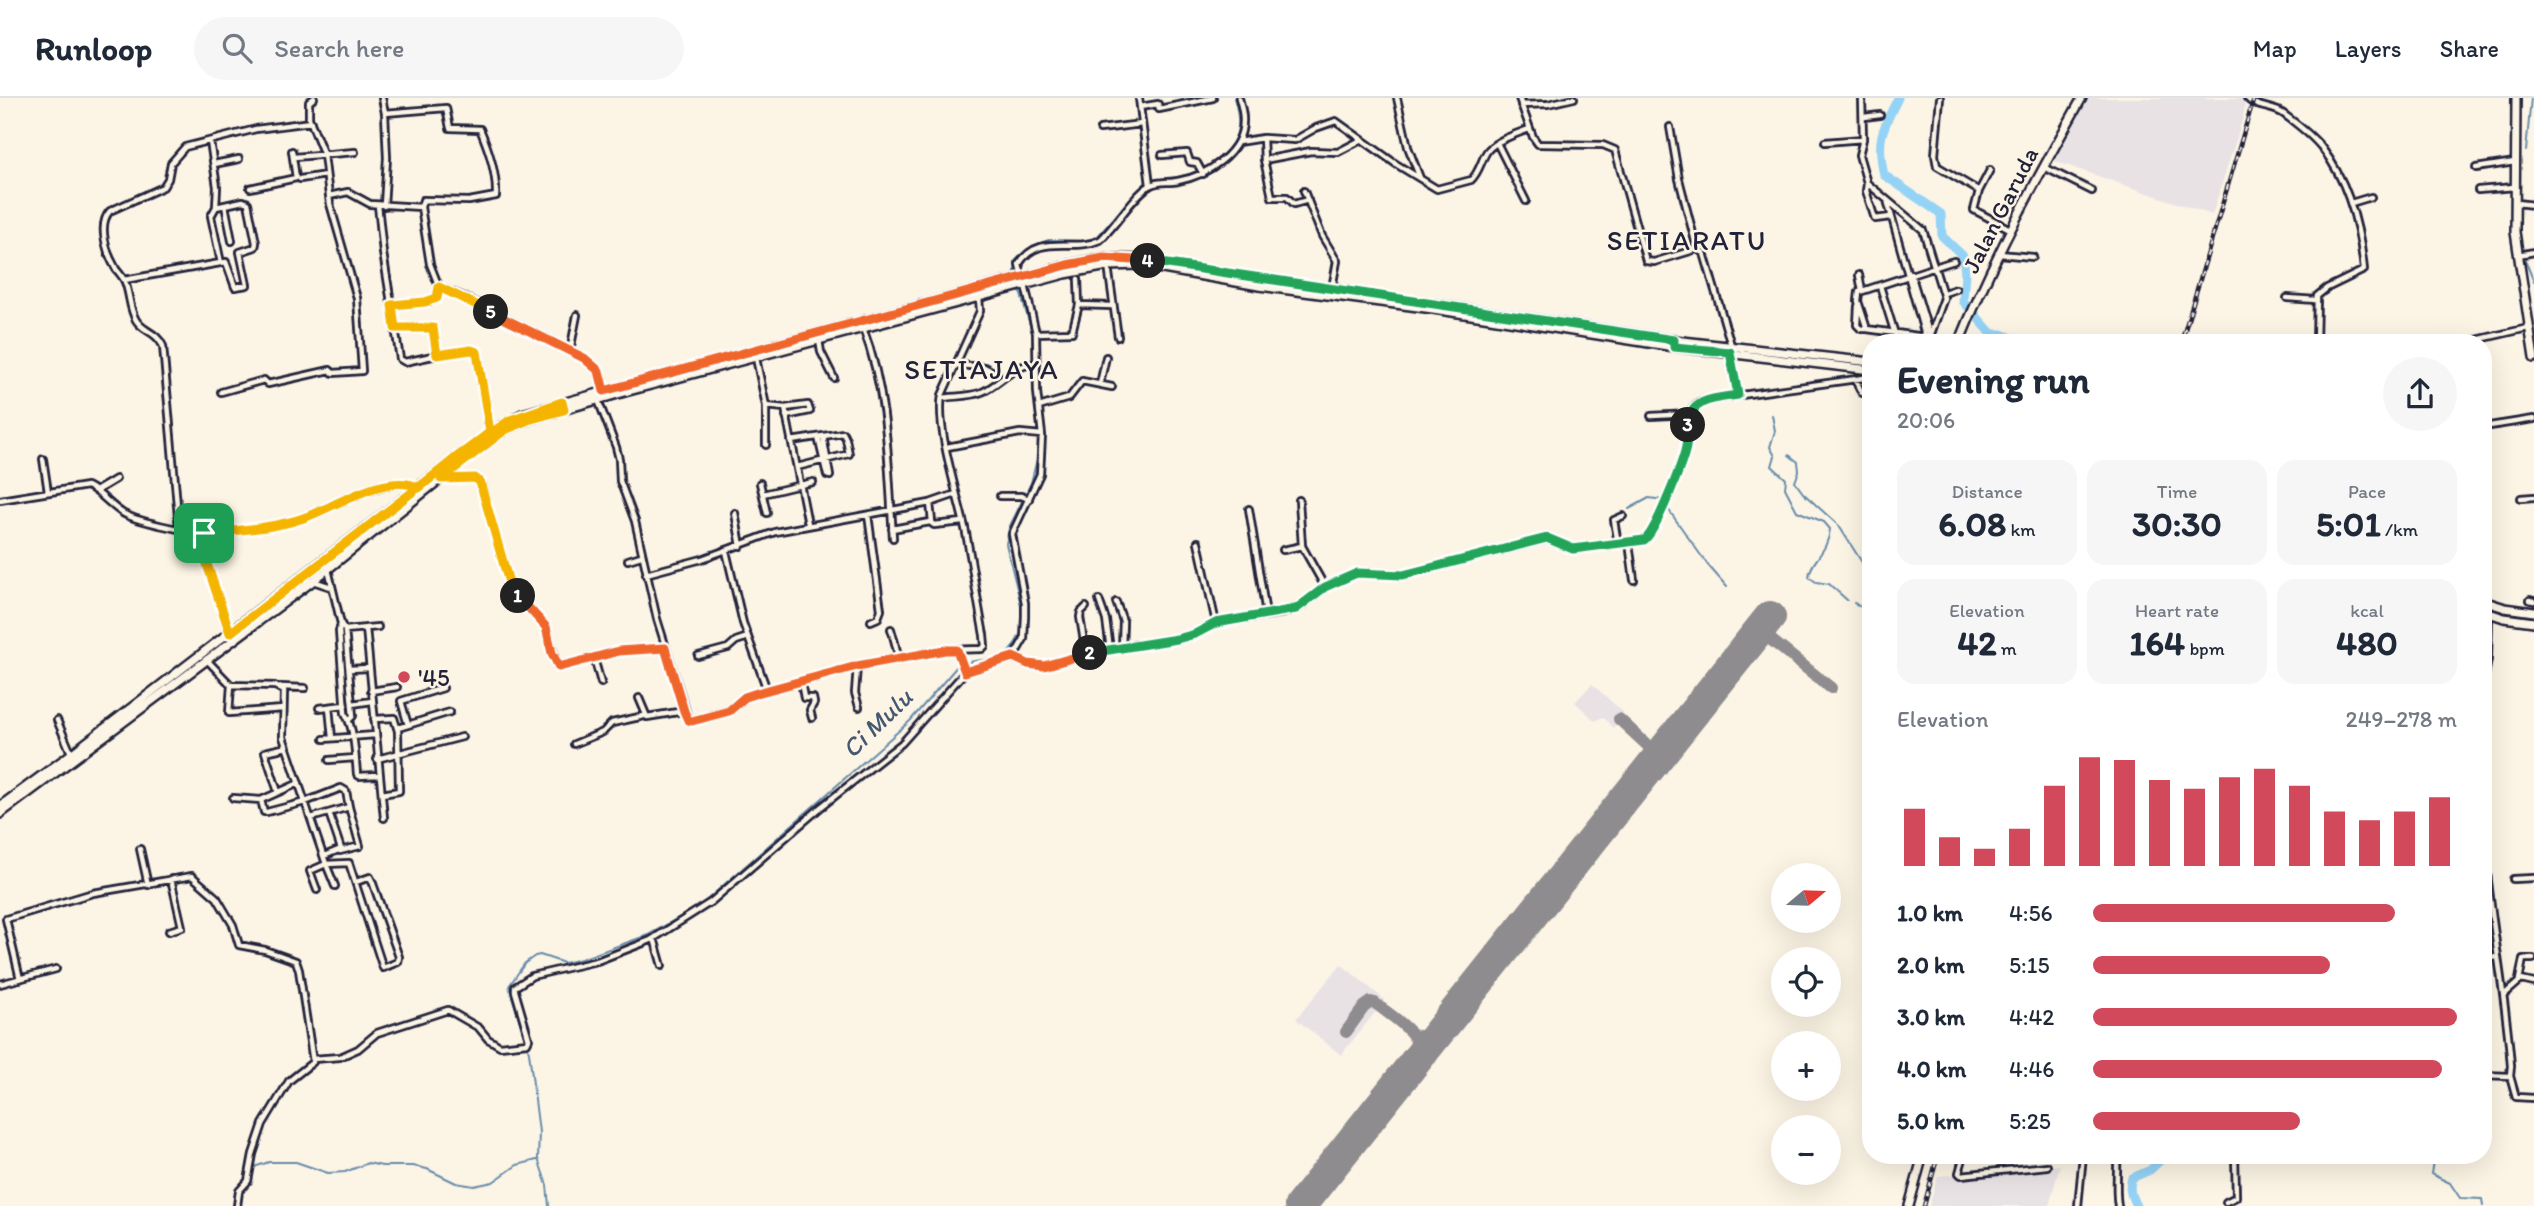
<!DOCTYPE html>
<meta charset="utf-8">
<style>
body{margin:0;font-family:Itim,sans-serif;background:#f6f6f7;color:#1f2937;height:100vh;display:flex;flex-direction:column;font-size:26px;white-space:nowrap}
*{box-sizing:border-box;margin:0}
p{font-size:23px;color:#747a83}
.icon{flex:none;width:38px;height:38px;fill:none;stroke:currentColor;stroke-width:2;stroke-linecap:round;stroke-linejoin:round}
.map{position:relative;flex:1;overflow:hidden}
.panel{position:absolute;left:1862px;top:236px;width:630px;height:830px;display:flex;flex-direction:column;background:#fff;border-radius:28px;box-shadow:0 7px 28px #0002}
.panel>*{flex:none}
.needle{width:46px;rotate:71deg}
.buttons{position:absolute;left:1771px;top:765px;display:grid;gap:14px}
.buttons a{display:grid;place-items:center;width:70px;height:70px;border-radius:50%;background:#fff;box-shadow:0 7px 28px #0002;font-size:35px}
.pin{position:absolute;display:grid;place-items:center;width:60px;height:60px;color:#fff;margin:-30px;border-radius:14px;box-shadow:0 4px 10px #0006}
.km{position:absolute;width:35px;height:35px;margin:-18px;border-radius:50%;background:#222;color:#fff;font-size:19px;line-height:35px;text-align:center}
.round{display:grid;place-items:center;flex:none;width:74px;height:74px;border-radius:37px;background:#f6f6f7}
.summary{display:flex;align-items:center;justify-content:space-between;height:119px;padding:0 35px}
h1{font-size:38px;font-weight:700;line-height:52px}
.metrics{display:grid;grid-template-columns:repeat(3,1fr);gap:10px;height:119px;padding:7px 35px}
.metrics div{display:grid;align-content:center;border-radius:18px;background:#f6f6f7;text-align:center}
.metrics b{font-size:35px;font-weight:700}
.metrics small{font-size:19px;font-weight:400}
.metrics p{font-size:19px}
.chart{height:196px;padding:14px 35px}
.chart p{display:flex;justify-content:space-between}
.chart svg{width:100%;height:126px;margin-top:7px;stroke:#d1495b;stroke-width:6}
ul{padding:0 35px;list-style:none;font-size:23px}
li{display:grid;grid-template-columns:112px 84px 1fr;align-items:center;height:52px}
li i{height:18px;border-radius:9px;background:#d1495b}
header{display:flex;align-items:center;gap:42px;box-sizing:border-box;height:98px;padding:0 35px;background:#fff;border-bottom:2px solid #e0e1e3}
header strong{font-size:33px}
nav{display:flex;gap:38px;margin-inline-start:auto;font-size:24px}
.search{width:490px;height:63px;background:#f6f6f7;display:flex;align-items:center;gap:18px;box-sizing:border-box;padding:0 24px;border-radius:38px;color:#747a83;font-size:26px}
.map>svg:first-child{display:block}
</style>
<header>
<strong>Runloop</strong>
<div class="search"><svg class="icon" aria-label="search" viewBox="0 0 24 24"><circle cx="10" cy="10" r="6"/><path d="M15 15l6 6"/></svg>Search here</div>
<nav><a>Map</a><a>Layers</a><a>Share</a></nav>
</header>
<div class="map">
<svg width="2534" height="1108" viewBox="0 0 2534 1108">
<rect width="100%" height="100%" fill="#fcf5e5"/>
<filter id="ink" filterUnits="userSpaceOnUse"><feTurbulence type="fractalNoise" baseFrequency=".0143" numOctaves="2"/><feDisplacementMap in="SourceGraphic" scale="14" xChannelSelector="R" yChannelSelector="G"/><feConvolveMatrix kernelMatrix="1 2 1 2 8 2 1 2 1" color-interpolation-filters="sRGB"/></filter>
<g filter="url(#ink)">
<path fill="#e8e2e5" d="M2089,0H2246L2243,20L2212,117L2054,63Z
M1592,586L1624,615L1613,630L1603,619L1595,623L1575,604Z
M1341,866L1385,902L1341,957L1296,921Z
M2060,1067L2049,1108H1929L1938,1078Z"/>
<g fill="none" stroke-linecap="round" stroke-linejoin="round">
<path stroke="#678cab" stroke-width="2" d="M2526,53L2531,0
M1207,70C1235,47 1245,36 1234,0
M1164,82L1199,74
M2525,162L2534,184
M1015,177V163L1032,148L1049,142L1090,143L1097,139L1146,84H1155
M1020,193L1034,241
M1772,317L1775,333L1770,349L1775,358L1772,368L1786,381L1785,390L1797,413L1824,424L1830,431C1828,455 1810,463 1809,479L1816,484L1829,486L1847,502
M1789,357L1798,364L1799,373L1795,384L1803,395L1839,428L1863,466
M1629,411L1649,400L1664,402
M1668,411L1707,466L1727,489
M1854,505L1871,513
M1023,515L1006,446L1009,430L1031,385L1038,357V325L1033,283L1034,261
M965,565C1001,556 1003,572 1023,531
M2434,1057L2431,1076L2450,1085L2460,1100L2482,1101L2483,1108
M254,1069L269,1064H296L328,1075L345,1074L368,1065L382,1068H413L427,1071L456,1085L474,1088L493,1084L517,1067L537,1062
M549,1108L547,1087L538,1061L539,1034L529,954L509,888L525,865L535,858L540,857L564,865L581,861L648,837L701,807L910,623L959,566"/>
<path stroke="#95d3f6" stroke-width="9" d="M1898,0C1882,32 1876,41 1884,77L1941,116L1942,138L1963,158L1965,176L1963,203L1992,236H2002L2017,242L2016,245
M2136,1108C2131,1098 2128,1090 2132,1080L2150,1072L2166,1057"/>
<path stroke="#8f8c90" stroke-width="12" d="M1760,533L1831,590
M1619,621L1659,658
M1346,934L1364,909L1371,904L1375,905C1393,920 1425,936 1417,961
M1414,937L1425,940L1439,935"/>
<path stroke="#8f8c90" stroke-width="32" d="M1300,1108L1770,519"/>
<g stroke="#22223b" stroke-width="10">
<path id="street" d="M382,0L385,15L446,10L450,30L480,31C489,52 497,75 496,98L469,103L423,102L421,109
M1139,0L1150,87
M1397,0L1408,49L1420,80
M1519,0L1533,39L1538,46L1603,47L1615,52L1646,163L1654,164L1697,151L1704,155L1731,247
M1862,0L1863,41L1859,57L1867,85L1923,132L1944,200L1931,236L1925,239L1867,231L1858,203L1859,194C1891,184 1922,173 1954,163
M1940,0L1935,57L1937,68L1979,93L1974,112L2010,131
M2247,0C2256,11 2274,8 2285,17C2298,27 2312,37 2322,50C2348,84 2360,130 2364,172L2327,190L2317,198L2316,245
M1521,7L1548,6L1574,0
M1140,9L1158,6L1159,11L1213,0
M1864,19L1880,17
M1670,29L1679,81L1697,151
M1100,31L1142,26
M1263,40L1264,62L1272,99H1287L1294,106L1308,102
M210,43L217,89L216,109L211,118L221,165
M1238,44L1263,40L1295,42L1316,30L1336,23L1396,66L1437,91L1471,82C1480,74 1481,61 1488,52C1497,42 1516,36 1529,31
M1825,44L1863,41
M1497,45L1526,103
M1162,57L1187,55L1190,64L1197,65L1203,76
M294,59L355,54
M1264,62L1311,53L1338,54L1361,42
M214,66L239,61
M2044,69L2092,93
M2476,70L2515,64
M300,81L326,77
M1867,86L1866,93L1875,121L1891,119
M250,90L296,80L292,53
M2478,92L2515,89
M1304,93L1322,138L1337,163L1332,190
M1979,93L1990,72
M329,98L348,94L370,106L421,109L430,166L439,189L462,198L584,260L599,273L604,293
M1887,102L1927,245
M2351,105L2371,99
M2516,105L2534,107
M225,107L232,143
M378,107L383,155L400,261L405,264L437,257
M384,108L387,60L385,15
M1999,156L2033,159
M2518,157L2534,154
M1108,168L1118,239
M1911,176L1932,245
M1859,177L1862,193
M1022,179L1019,166C1039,134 1072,155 1100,142C1115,129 1135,95 1151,87C1159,83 1169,85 1178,83C1206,78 1244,55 1243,21C1243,14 1241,7 1239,0
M1078,181L1079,207
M124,182L226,164L235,189L247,187L240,154L255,149L256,145L248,105L243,103L216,109
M1880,188L1895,236
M1944,195L1956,191
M2287,200L2316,202
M392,207L431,203L437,200L439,189
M1858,208L1857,227L1861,231H1867
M395,230H433L437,257L471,252L477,254L490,335
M863,230C889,299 888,368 893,440
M1036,235L1072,234L1079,207L1112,208
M819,242L821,254L834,280
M2463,245L2528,230
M570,253L577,217
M1731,257L1738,297
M756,260L766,308L785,310L808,307L810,313L786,318
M957,267L984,269L997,276
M1855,281L1862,295H1870
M1100,286L1106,259
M221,294L264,282L268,286L330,272L333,275L362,273L357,200L330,106L324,57L309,20V4L314,0
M942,300C954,298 970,299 982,294C1001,286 1014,265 1037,266
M598,302L616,349L619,361L620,383L635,423L657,521L689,623L729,613L748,598L857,568L945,552L982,551L985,548L984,537C977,501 972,465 965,430C957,394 936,331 942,297L980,213L979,199
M1039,309L1069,300L1082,283L1112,289
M785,310L808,426
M1651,318L1690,316
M2483,329L2534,321
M818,339L827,377L830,378L823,338
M791,343L843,335L846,341L849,356L797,369
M766,347V308
M947,349L1020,335L1042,337
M43,361L48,394
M442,381L475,380L480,384L510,486L523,505L545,527L558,569L619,553L665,550
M760,385L767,415
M96,393L116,381
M763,396L813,384
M1000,398H1021L1029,401
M2521,400L2534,399
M0,402L87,388C100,394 109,406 121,414C133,423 189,434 205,435C227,436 285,427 306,419C335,409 386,375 418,390
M1299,402L1302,448L1325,489
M930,405L932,424
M1249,411L1266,516
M735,415L741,448
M868,417L881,512L878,520L871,523
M179,430L163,248C156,233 143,234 136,222C129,210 130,196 125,184C123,179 119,175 116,171C107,156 97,127 110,113L163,89L168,81L171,65L185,49L256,31L311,24
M892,431L930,424L934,427L963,424
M204,435V457L230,535
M1198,444L1216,525
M1629,445L1634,482
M1618,446L1614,422L1623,418
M1283,452L1302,448
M726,453L743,525L767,592
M628,462L641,458
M328,471L341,526L345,532L353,618L350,621
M646,476L702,461L775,434L930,405L956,396
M313,483L331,489
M1099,502L1106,522L1110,551
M2530,502L2534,503
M1116,504L1123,523L1122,550
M341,526L339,533L345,615C355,633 355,655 357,676L359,678L378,677
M366,530L384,720
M891,531C894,542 897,549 898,561
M345,532L378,529
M957,552L965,574
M1086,556L1080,519L1081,514L1086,509
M698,558L728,550L736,543L748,539
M594,560L601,585
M1013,560L1024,541L1025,518V505L1012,436L1040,376L1042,337L1037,294L1036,235L1025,187
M206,561L231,587L275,588L284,593L283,639L326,766L349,765L383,870L398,864L399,859L372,783L370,779L356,784
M857,568L855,595L859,609
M349,571L369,570
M801,584L804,600H813L814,605L810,612L812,620
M231,587L229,615L283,611
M2483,588L2488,561L2489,516
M281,589L305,590
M371,593L397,589
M639,600L647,619L684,613
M352,606L372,603
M329,609L332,640
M319,610L345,607
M374,621L394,620L398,633L399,693L382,696
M57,622L71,655
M408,627L401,603L443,590
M398,630L450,614
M324,641L375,637
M574,646L603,634L612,625L644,618
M377,661L462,639
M329,662L355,660
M278,694L265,654L287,649
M233,700L261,702L299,685
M261,702L264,714H267L305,704L341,690L346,693L349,709L311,720
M2483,730C2488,811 2505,888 2511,968L2510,978L2483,977
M140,751L148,787
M340,753L360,748L349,709
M324,758L341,751L329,715
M2513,781L2534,780
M317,792L310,773L326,766L335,788
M169,833L182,829L171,781
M654,840L662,868
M2483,861L2497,859
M20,881L6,821L93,795L192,778L217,800L233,827L239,847L265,852L296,863L299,872L313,964L289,983L263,1026L253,1056L248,1083L239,1093L237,1108
M2519,882L2523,861H2533
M0,886L56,871
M2505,896L2521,882L2534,885
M313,961L340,959L358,951L377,935L448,912L479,930L488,941L500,948L527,945L529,941L515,893V889L532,878L597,863L651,842L711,804L821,709L902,645L965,574L1013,560L1028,566L1044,568L1093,554L1176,541L1195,536L1216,525L1283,515L1300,509L1325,489L1357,475L1403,477L1547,441L1573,451L1644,442C1656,435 1680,369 1685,353C1689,340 1684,321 1693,310C1698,304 1706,303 1713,301L1871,279
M2510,978L2516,999L2534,1000
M1964,1057L1959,1075L1961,1077L2047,1068
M2117,1057C2118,1074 2115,1091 2118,1108
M2226,1104L2236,1099L2235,1057
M2078,1108L2083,1057"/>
</g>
<g stroke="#22223b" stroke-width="12">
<path id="secondary" d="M2516,0L2515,134L2534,260"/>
</g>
<g stroke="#22223b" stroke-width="12">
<path id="primary" d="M1434,206L1674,242L1871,264
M1959,245C1993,160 2037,80 2082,0
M2483,503L2505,510L2534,514
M2483,513L2504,520L2534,524
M0,708L71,656L459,358L501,328L522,316L1067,167L1096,161L1116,160L1140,161L1164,167L1350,194
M0,716L313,483L464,362L505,332L528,322L625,294L1065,176L1108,168L1140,167L1259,188L1433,211L1674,249L1871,272
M1909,1108L1923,1057"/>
</g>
<use href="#street" stroke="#fcf5e5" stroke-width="4.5"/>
<use href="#secondary" stroke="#fcf5e5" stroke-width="7"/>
<use href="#primary" stroke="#fcf5e5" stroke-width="7"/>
<g stroke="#22223b" stroke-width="4.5">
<path id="rail" d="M2181,245L2254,0
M1924,1108L1938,1057"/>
</g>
<use href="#rail" stroke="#fcf5e5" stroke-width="2" stroke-dasharray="5" stroke-linecap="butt"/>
</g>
</g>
<g fill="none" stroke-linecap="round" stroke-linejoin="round" filter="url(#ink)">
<g stroke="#fff" stroke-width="14">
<path id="split-1" d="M204,435C232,434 280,429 306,419C334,409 389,373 419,390L458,358L510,322L562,304L564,312L528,322L505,332L441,381L475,380L480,384L508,481L518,498"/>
</g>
<g stroke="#fff" stroke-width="14">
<path id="split-2" d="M518,498L546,529L552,555L559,569L619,553L665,550L684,613L688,622L692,623L729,613L745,599L757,595L857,568L945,552H957L965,574L1013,559L1028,566L1044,568L1090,555"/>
</g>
<g stroke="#fff" stroke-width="14">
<path id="split-3" d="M1090,555L1177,541L1195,536L1216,525L1296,511L1325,489L1357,475L1403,477L1547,440L1573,451L1644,442C1655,436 1683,364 1686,349C1687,342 1688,334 1688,327"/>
</g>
<g stroke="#fff" stroke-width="14">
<path id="split-4" d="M1148,163L1674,242V249L1730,254L1738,297C1717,300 1690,300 1688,327"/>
</g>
<g stroke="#fff" stroke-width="14">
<path id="split-5" d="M491,214L584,260L599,273L604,293L1067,167L1104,160L1148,163"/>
</g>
<g stroke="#fff" stroke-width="14">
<path id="split-6" d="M204,435V457L230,535L490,334L477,254L471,252L437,257L433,230H395L392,207L425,204L437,200L439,189L491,214"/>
</g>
<use href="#split-1" stroke="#f5b400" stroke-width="9"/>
<use href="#split-2" stroke="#f0652b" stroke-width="9"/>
<use href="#split-3" stroke="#22a559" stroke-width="9"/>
<use href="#split-4" stroke="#22a559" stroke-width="9"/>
<use href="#split-5" stroke="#f0652b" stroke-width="9"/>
<use href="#split-6" stroke="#f5b400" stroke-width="9"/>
</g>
<circle fill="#d1495b" stroke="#fcf5e5" stroke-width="2.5" cx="404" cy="579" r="7"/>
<g text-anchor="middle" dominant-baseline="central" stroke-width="5" stroke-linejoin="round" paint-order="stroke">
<g font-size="24" fill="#22223b" stroke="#fcf5e5">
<text transform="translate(2000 112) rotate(-63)">Jalan Garuda</text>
</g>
<g font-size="24" fill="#22223b" stroke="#fcf5e5" text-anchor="start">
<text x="418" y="579">'45</text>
</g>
<g font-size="26" font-style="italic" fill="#445773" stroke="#fcf5e5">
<text transform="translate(877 625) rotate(-44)">Ci Mulu</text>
</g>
<g font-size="28" letter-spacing="2" fill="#22223b" stroke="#fcf5e5">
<text x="1687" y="142">SETIARATU</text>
<text x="982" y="271">SETIAJAYA</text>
</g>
</g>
</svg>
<div class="buttons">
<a><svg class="needle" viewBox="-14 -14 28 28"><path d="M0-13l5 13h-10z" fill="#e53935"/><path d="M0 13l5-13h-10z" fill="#747a83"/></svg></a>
<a><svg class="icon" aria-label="locate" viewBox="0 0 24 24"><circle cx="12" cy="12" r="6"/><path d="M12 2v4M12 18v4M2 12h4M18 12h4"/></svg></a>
<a>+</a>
<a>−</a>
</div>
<div class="pin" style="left:204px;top:435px;background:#1e9e55"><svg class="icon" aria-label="arrive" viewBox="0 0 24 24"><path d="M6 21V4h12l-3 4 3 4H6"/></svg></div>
<b class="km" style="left:518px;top:498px">1</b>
<b class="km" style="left:1090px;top:555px">2</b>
<b class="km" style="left:1688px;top:327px">3</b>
<b class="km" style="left:1148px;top:163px">4</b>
<b class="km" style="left:491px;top:214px">5</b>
<section class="panel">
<div class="summary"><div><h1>Evening run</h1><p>20:06</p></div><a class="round"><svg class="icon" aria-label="share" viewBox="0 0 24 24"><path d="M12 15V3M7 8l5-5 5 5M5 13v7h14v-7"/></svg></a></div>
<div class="metrics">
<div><p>Distance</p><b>6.08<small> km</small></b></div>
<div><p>Time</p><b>30:30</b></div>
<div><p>Pace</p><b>5:01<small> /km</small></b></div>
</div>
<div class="metrics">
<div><p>Elevation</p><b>42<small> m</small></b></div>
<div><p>Heart rate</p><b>164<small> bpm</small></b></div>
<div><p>kcal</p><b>480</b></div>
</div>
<div class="chart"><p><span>Elevation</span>249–278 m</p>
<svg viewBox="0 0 160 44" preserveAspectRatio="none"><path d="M5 44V24M15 44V34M25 44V38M35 44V31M45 44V16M55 44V6M65 44V7M75 44V14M85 44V17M95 44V13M105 44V10M115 44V16M125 44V25M135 44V28M145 44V25M155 44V20"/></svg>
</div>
<ul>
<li><b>1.0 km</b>4:56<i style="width:83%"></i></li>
<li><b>2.0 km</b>5:15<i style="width:65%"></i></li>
<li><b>3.0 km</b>4:42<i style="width:100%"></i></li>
<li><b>4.0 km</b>4:46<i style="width:96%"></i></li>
<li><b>5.0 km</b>5:25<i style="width:57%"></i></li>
</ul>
</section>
</div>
